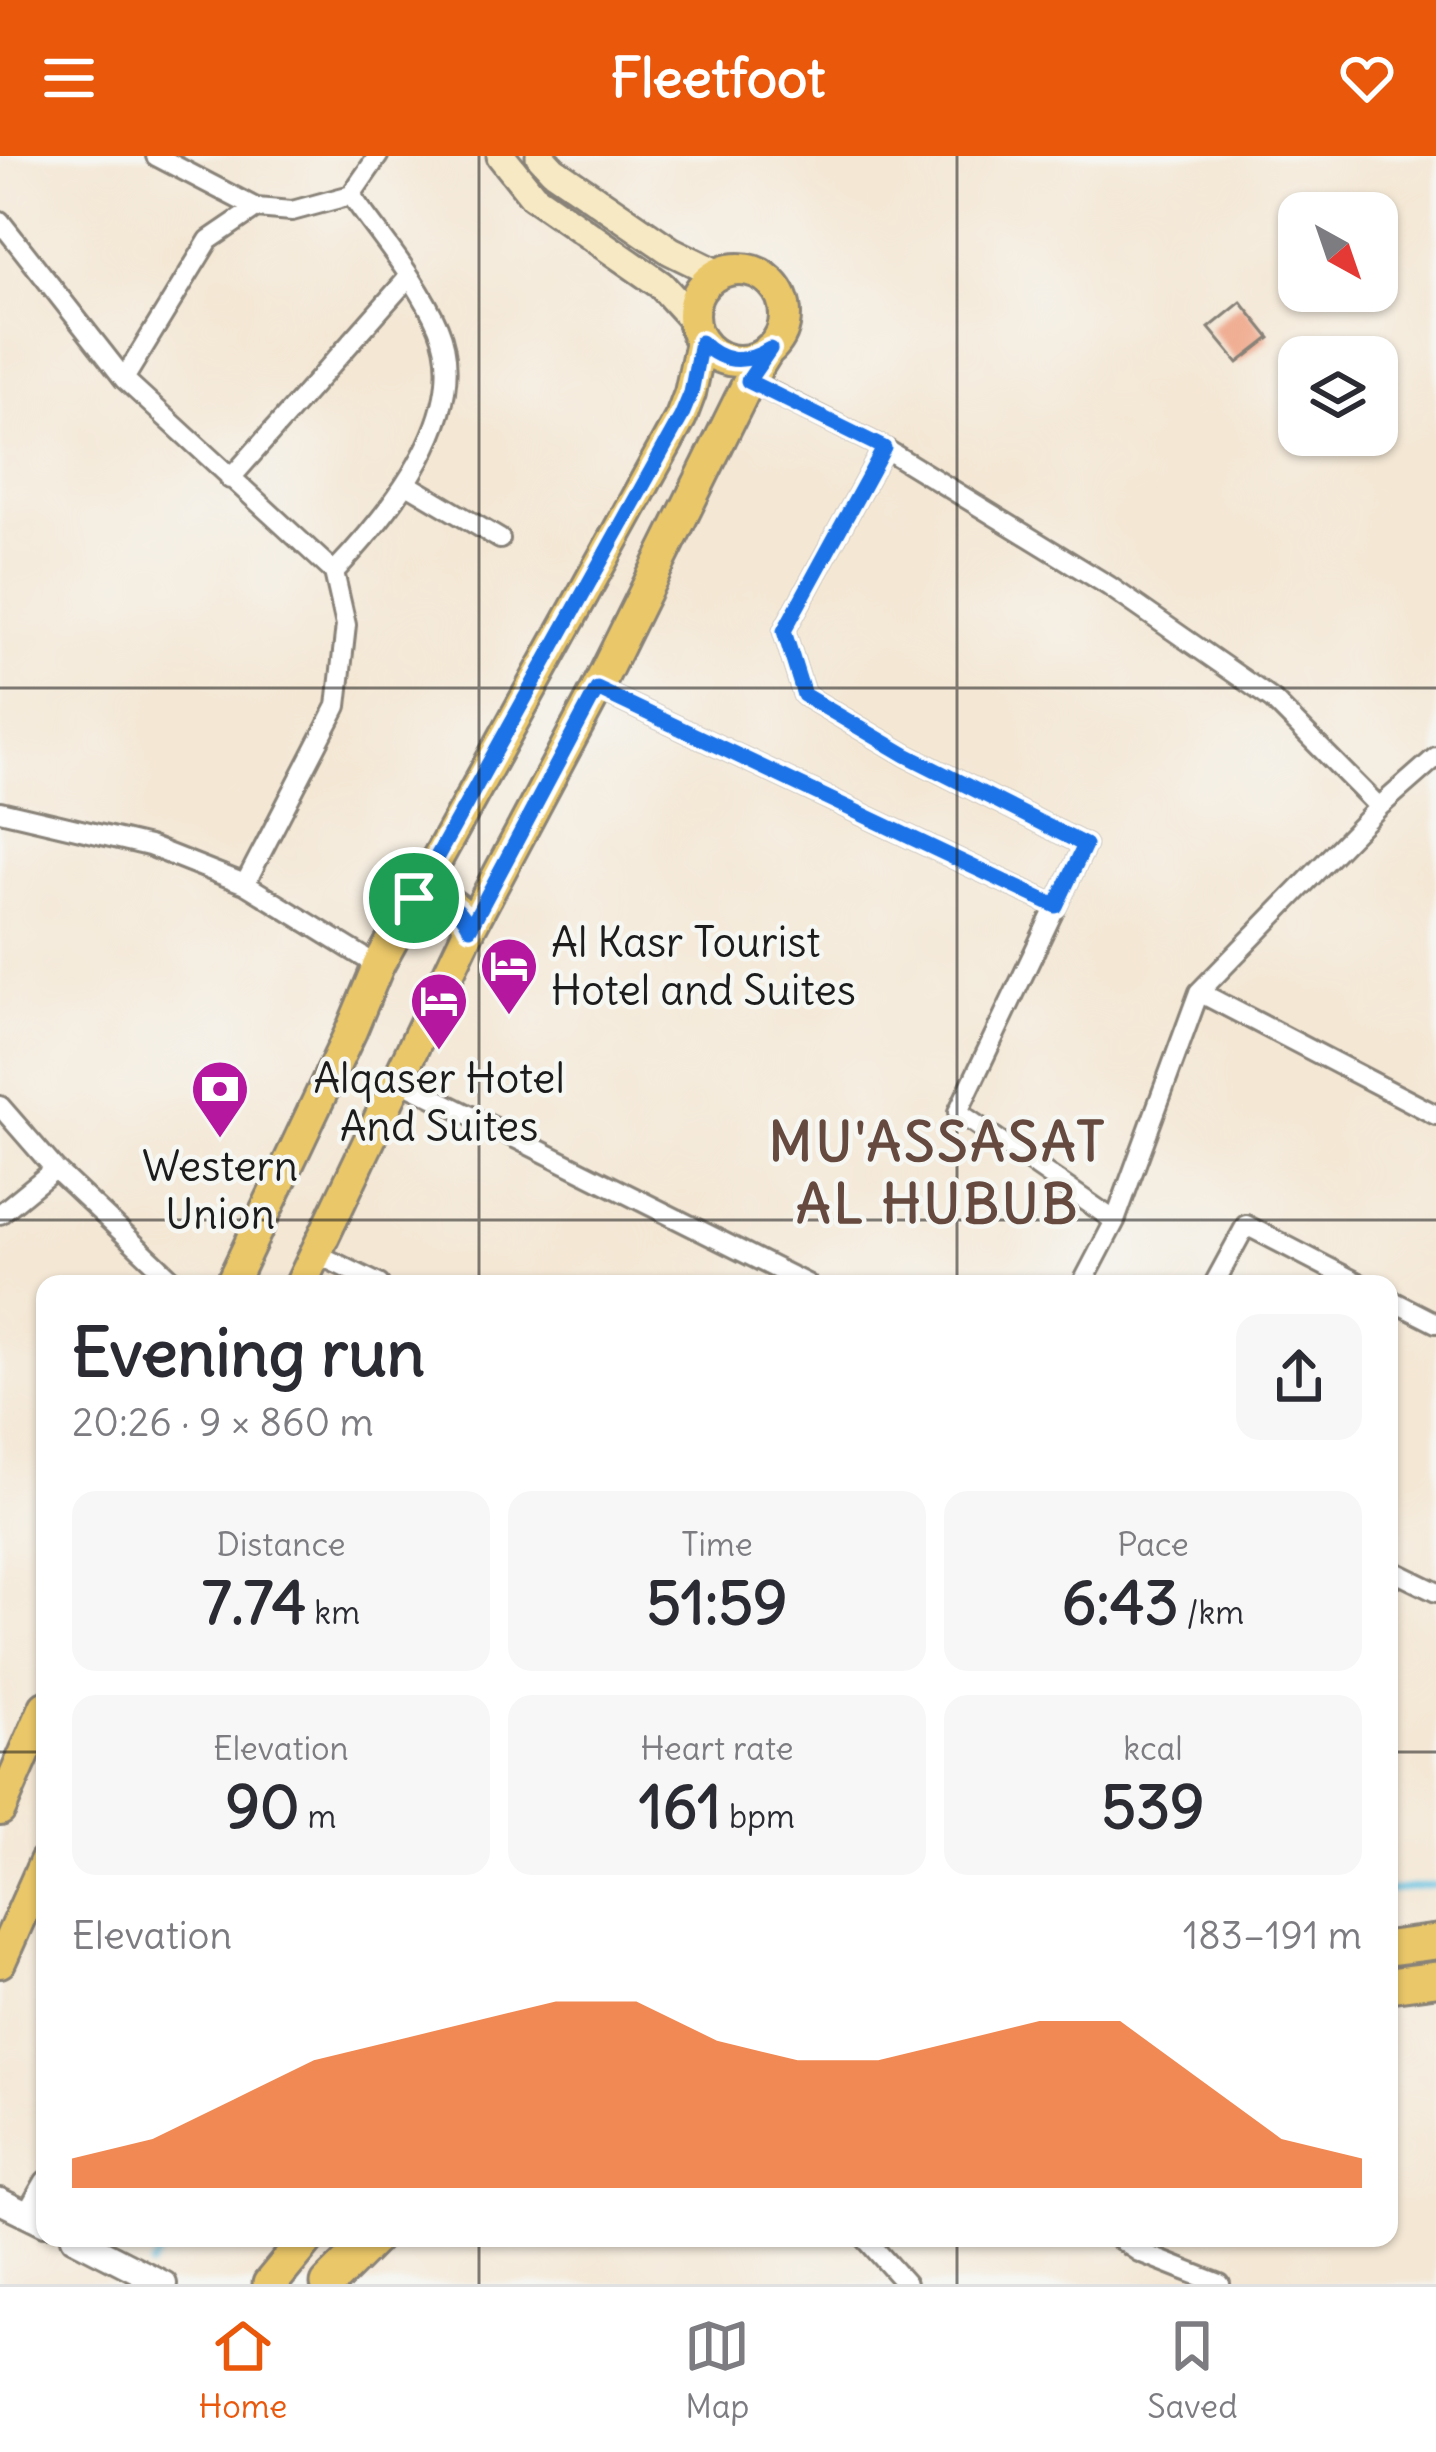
<!DOCTYPE html>
<meta charset="utf-8">
<style>
body{margin:0;font-family:Delius,sans-serif;background:#f7f7f7;color:#2b2b33;height:100vh;display:flex;flex-direction:column;font-size:45px;white-space:nowrap}
*{box-sizing:border-box;margin:0}
p{font-size:39px;color:#7c7c81}
.icon{flex:none;width:66px;height:66px;fill:none;stroke:currentColor;stroke-width:2;stroke-linecap:round;stroke-linejoin:round}
.map{position:relative;flex:1;overflow:hidden}
.side{position:absolute;left:36px;top:1119px;width:1362px;height:972px;display:flex;flex-direction:column;background:#fff;border-radius:24px;box-shadow:0 3px 9px #0004}
.side>*{flex:none}
.needle{width:78px;rotate:140deg}
.controls{position:absolute;left:1278px;top:36px;display:grid;gap:24px}
.controls a{display:grid;place-items:center;width:120px;height:120px;border-radius:24px;background:#fff;box-shadow:0 3px 9px #0004;font-size:60px}
.pin{position:absolute;display:grid;place-items:center;width:102px;height:102px;color:#fff;margin:-51px;border:6px solid #fff;border-radius:50%;box-shadow:0 3px 12px #0007}
.round{display:grid;place-items:center;flex:none;width:126px;height:126px;border-radius:24px;background:#f7f7f7}
.head{display:flex;align-items:center;justify-content:space-between;height:204px;padding:0 36px}
h1{font-size:66px;font-weight:700;line-height:90px}
.figures{display:grid;grid-template-columns:repeat(3,1fr);gap:18px;height:204px;padding:12px 36px}
.figures div{display:grid;align-content:center;border-radius:24px;background:#f7f7f7;text-align:center}
.figures b{font-size:60px;font-weight:700}
.figures small{font-size:33px;font-weight:400}
.figures p{font-size:33px}
.chart{height:336px;padding:24px 36px}
.chart p{display:flex;justify-content:space-between}
.chart svg{width:100%;height:216px;margin-top:12px;fill:#ea580c;opacity:.7}
header{display:flex;justify-content:space-between;align-items:center;height:156px;padding:0 36px;background:#ea580c;color:#fff;font-size:54px;font-weight:700}
.menu{display:flex;justify-content:space-around;align-items:center;height:168px;border-top:3px solid #e1e1e2;background:#fff;font-size:33px;color:#7c7c81}
.menu a{display:grid;justify-items:center;gap:6px}
.menu .current{color:#ea580c}
.map>svg:first-child{display:block}
</style>
<header><svg class="icon" aria-label="menu" viewBox="0 0 24 24"><path d="M4 6h16M4 12h16M4 18h16"/></svg>Fleetfoot<svg class="icon" aria-label="heart" viewBox="0 0 24 24"><path d="M12 20l-8-8c-3-5 5-10 8-4 3-6 11-1 8 4z"/></svg></header>
<div class="map">
<svg width="1436" height="2128" viewBox="0 0 1436 2128">
<rect width="100%" height="100%" fill="#f6f6f2"/>
<filter id="ink" filterUnits="userSpaceOnUse"><feTurbulence type="fractalNoise" baseFrequency=".00833" numOctaves="2"/><feDisplacementMap in="SourceGraphic" scale="24" xChannelSelector="R" yChannelSelector="G"/><feConvolveMatrix kernelMatrix="1 2 1 2 8 2 1 2 1" color-interpolation-filters="sRGB"/></filter>
<filter id="wash" filterUnits="userSpaceOnUse"><feTurbulence type="fractalNoise" baseFrequency=".004" numOctaves="4" result="noise"/><feDisplacementMap in="SourceGraphic" scale="48" xChannelSelector="R" yChannelSelector="G"/><feGaussianBlur stdDeviation="2.7" result="paint"/><feColorMatrix in="noise" values="0 0 0 0 0 0 0 0 0 0 0 0 0 0 0 0 0 1.4 0 .05"/><feComposite in="paint" operator="in"/></filter>
<g filter="url(#wash)">
<rect width="100%" height="100%" fill="#f4e7d4"/>
<g fill="none" stroke-linecap="round" stroke-linejoin="round">
<path stroke="#65c4e3" stroke-width="6" d="M1389,1735L1436,1729
M150,2111L171,2082"/>
</g>
<g id="blocks">
<path fill="#ee9f7f" d="M1241,146L1270,182L1238,207L1209,172Z"/>
</g>
</g>
<g filter="url(#ink)">
<use href="#blocks" fill-opacity="0" stroke="#888278" stroke-width="3"/>
<g fill="none" stroke-linecap="round" stroke-linejoin="round">
<g stroke="#888278" stroke-width="24">
<path id="minor" d="M156,0L256,52
M0,65L124,223L334,416L346,469L337,550L245,728
M124,223L209,84L256,52L292,55L351,39L378,0
M749,225L884,292L1109,430L1273,544L1379,651
M884,292L784,475L804,539L906,599L1085,689L958,956L1115,1065
M230,323L408,122
M407,328L500,383
M334,416C389,358 474,256 438,171C418,124 379,80 351,39
M597,533L1056,750
M0,655L149,690L245,728L378,810
M1199,836L1436,959
M397,923L807,1128
M0,950L55,1013L177,1128
M0,1058L55,1013
M315,1097L379,1128
M1082,1128L1115,1065L1199,836L1379,651L1436,601
M1214,1128L1246,1069L1360,1128
M1389,1143L1436,1167
M1389,1413L1436,1436
M26,2058L45,2025
M865,2082L906,2128
M1118,2082L1139,2096L1220,2128"/>
</g>
<g stroke="#888278" stroke-width="30">
<path id="tertiary" d="M0,2045L45,2067
M74,2082L164,2128"/>
</g>
<g stroke="#888278" stroke-width="33">
<path id="secondary" d="M501,0L533,40L661,129L693,164
M540,0L553,14L671,95L718,118"/>
</g>
<g stroke="#888278" stroke-width="36">
<path id="primary" d="M693 159a46 46 0 1 1 92 0a46 46 0 1 1-92 0Z
M414,742C440,738 459,748 470,772
M231,1128L351,875L378,810L681,261L690,237L701,186
M301,1128L470,772L597,533L749,225L769,193
M0,1654L45,1551
M0,1806L45,1705"/>
</g>
<g stroke="#888278" stroke-width="39">
<path id="trunk" d="M1389,1792L1436,1786
M1389,1829L1436,1823
M270,2128L308,2082
M328,2128L374,2082"/>
</g>
<use href="#minor" stroke="#fff" stroke-width="18"/>
<use href="#tertiary" stroke="#fff" stroke-width="24"/>
<use href="#secondary" stroke="#f7e9c3" stroke-width="27"/>
<use href="#primary" stroke="#eac769" stroke-width="30"/>
<use href="#trunk" stroke="#eac769" stroke-width="33"/>
</g>
</g>
<g fill="none" stroke-linecap="round" stroke-linejoin="round" filter="url(#ink)">
<g stroke="#fff" stroke-width="24">
<path id="route" d="M701,186C722,207 744,209 770,193L748,225L884,292L784,475L804,539L906,599L1085,689L1056,750L597,533L470,772C459,748 440,738 414,742L681,261L691,237Z"/>
</g>
<use href="#route" stroke="#1a73e8" stroke-width="15"/>
</g>
<path fill="none" stroke="#1c1c1c" stroke-width="3" stroke-opacity="0.55" d="M479,0V1128M957,0V1128M0,532H1436M0,1064H1436M0,1596H45M1389,1596H1436M479,2082V2128M957,2082V2128"/>
<defs>
<g id="hotel-pin" transform="scale(3)"><path d="M0 17L-7.5 6A9.5 9.5 0 1 1 7.5 6Z" fill="#b5179e" stroke="#f6f6f2"/><path d="M-6-4.5h1.5V1H6V5H4.5V3h-9V5H-6ZM-4 0a1.8 1.8 0 1 1 3.6 0ZM.5 0V-2.5h3Q6-2.5 6 0Z" fill="#fff"/></g>
<g id="bank-pin" transform="scale(3)"><path d="M0 17L-7.5 6A9.5 9.5 0 1 1 7.5 6Z" fill="#b5179e" stroke="#f6f6f2"/><path d="M-6-4H6V4H-6ZM0-2.3a2.3 2.3 0 1 0 0 4.6a2.3 2.3 0 1 0 0-4.6Z" fill="#fff"/></g>
</defs>
<g fill-rule="evenodd">
<use href="#hotel-pin" x="509" y="810"/>
<use href="#hotel-pin" x="439" y="845"/>
<use href="#bank-pin" x="220" y="933"/>
</g>
<g text-anchor="middle" dominant-baseline="central" stroke-width="9" stroke-linejoin="round" paint-order="stroke">
<g font-size="42" fill="#1c1c1c" stroke="#f6f6f2">
<text x="551" y="786" text-anchor="start">Al Kasr Tourist<tspan x="551" dy="48">Hotel and Suites</tspan></text>
<text x="439" y="922">Alqaser Hotel<tspan x="439" dy="48">And Suites</tspan></text>
<text x="220" y="1010">Western<tspan x="220" dy="48">Union</tspan></text>
</g>
<g font-size="54" font-weight="bold" letter-spacing="3" fill="#664a3f" stroke="#f6f6f2">
<text x="938" y="986">MU'ASSASAT<tspan x="938" dy="62">AL HUBUB</tspan></text>
</g>
</g>
</svg>
<div class="controls">
<a><svg class="needle" viewBox="-14 -14 28 28"><path d="M0-13l5 13h-10z" fill="#e53935"/><path d="M0 13l5-13h-10z" fill="#7c7c81"/></svg></a>
<a><svg class="icon" aria-label="layers" viewBox="0 0 24 24"><path d="M12 4l9 5-9 5-9-5zM3 14l9 5 9-5"/></svg></a>
</div>
<div class="pin" style="left:414px;top:742px;background:#1e9e55"><svg class="icon" aria-label="arrive" viewBox="0 0 24 24"><path d="M6 21V4h12l-3 4 3 4H6"/></svg></div>
<section class="side">
<div class="head"><div><h1>Evening run</h1><p>20:26 · 9 × 860 m</p></div><a class="round"><svg class="icon" aria-label="share" viewBox="0 0 24 24"><path d="M12 15V3M7 8l5-5 5 5M5 13v7h14v-7"/></svg></a></div>
<div class="figures">
<div><p>Distance</p><b>7.74<small> km</small></b></div>
<div><p>Time</p><b>51:59</b></div>
<div><p>Pace</p><b>6:43<small> /km</small></b></div>
</div>
<div class="figures">
<div><p>Elevation</p><b>90<small> m</small></b></div>
<div><p>Heart rate</p><b>161<small> bpm</small></b></div>
<div><p>kcal</p><b>539</b></div>
</div>
<div class="chart"><p><span>Elevation</span>183–191 m</p>
<svg viewBox="0 0 160 44" preserveAspectRatio="none"><path d="M0 44V38L10 34L20 26L30 18L40 14L50 10L60 6L70 6L80 14L90 18L100 18L110 14L120 10L130 10L140 22L150 34L160 38V44z"/></svg>
</div>
</section>
</div>
<nav class="menu">
<a class="current"><svg class="icon" aria-label="home" viewBox="0 0 24 24"><path d="M3 11l9-7 9 7M6 9v11h12V9"/></svg>Home</a>
<a><svg class="icon" aria-label="map" viewBox="0 0 24 24"><path d="M3 6l6-2 6 2 6-2v14l-6 2-6-2-6 2zM9 4v14M15 6v14"/></svg>Map</a>
<a><svg class="icon" aria-label="saved" viewBox="0 0 24 24"><path d="M7 4h10v16l-5-4-5 4z"/></svg>Saved</a>
</nav>
